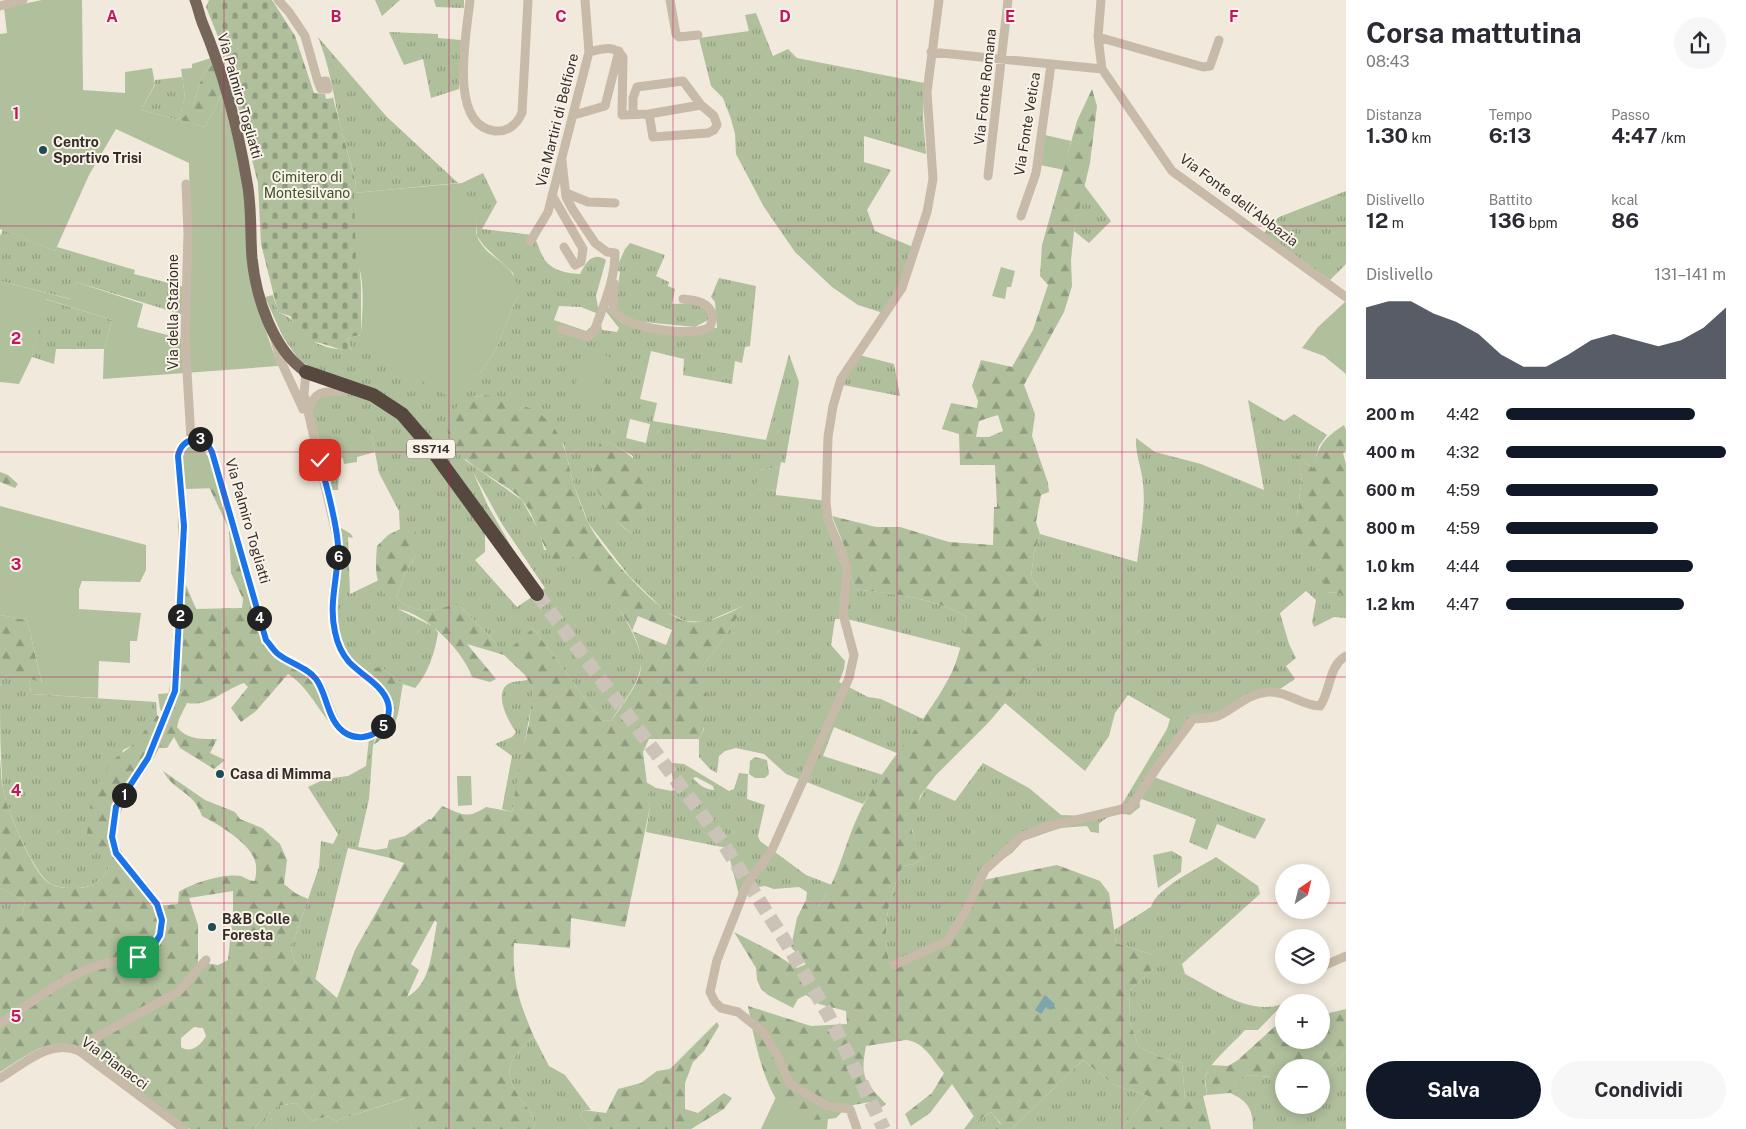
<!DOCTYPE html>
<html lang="it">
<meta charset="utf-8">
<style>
body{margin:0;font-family:"Public Sans",sans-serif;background:#f7f7f7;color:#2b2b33;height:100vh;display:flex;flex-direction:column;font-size:19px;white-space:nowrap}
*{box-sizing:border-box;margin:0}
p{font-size:16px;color:#7c7c81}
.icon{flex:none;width:28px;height:28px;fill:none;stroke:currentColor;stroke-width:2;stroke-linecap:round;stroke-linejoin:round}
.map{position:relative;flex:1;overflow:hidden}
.details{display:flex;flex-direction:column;background:#fff;width:400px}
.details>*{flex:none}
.needle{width:32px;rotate:35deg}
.controls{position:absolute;left:1275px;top:864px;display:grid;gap:10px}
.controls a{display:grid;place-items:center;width:55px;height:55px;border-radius:50%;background:#fff;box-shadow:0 2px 12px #0003;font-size:25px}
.pin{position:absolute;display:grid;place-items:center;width:42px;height:42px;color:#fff;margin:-21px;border-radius:10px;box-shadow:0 2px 8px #0006}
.km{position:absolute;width:25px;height:25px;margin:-12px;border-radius:50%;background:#222;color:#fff;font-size:14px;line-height:25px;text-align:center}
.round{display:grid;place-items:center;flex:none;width:52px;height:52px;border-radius:26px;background:#f7f7f7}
.overview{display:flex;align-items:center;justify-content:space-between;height:85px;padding:0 20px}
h1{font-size:28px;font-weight:700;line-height:38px}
.stats{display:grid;grid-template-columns:repeat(3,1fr);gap:8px;height:85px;padding:5px 20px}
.stats div{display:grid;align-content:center}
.stats b{font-size:21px;font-weight:700}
.stats small{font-size:14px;font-weight:400}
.stats p{font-size:14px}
.chart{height:140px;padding:10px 20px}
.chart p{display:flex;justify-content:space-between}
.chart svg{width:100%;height:90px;margin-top:5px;fill:#111827;opacity:.7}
.primary-button{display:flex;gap:10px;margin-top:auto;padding:10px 20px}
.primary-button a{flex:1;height:58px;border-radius:30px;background:#111827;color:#fff;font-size:20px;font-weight:700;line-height:58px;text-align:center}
.primary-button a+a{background:#f7f7f7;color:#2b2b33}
ul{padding:0 20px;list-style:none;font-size:16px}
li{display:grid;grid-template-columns:80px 60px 1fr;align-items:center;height:38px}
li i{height:12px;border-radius:6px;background:#111827}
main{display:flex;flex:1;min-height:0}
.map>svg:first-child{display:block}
</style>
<main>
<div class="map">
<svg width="1346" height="1129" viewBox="0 0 1346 1129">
<defs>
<pattern id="grass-tufts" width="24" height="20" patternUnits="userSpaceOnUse" patternTransform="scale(1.25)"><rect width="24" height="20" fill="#b0bf9c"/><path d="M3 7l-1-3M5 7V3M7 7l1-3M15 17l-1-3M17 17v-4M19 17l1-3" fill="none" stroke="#909c7f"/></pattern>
<pattern id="forest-firs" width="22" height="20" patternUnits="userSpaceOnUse" patternTransform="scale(1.25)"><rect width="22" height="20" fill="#b0bf9c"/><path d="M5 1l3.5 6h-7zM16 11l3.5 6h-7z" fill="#909c7f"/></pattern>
<pattern id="cemetery-stones" width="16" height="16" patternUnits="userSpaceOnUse" patternTransform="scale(1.25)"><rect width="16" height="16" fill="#b0bf9c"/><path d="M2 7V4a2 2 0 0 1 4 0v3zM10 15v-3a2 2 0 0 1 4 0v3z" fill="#909c7f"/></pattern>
</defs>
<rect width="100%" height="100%" fill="#f1e9dc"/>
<path fill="url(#grass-tufts)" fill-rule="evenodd" d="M375,0H400L382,16Z
M434,0H464V8L436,7Z
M756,13L773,56L788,49L797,58L924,83L923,118L926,154L864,136V162L891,170L867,210L875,231L913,247L900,287L883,313L858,305L832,287L795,252L764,207L736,154L735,134L731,119L723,98L711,86L699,38L749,31L745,15Z
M389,32L438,34V38L461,40L459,89L431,98L423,59L404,65Z
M318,37L386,116L458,183L354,193L356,184C351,163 344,141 339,120C333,92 329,64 318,37Z
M182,77L185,97L179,120L141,110L155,85V80Z
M483,173L497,202L482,229L532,235C537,240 538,246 541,253C548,270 564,273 580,274C586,262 593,251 606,260L596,296L602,330L617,332L619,328L604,309L607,303L610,313L630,326L717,328L715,302L711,297L719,278L756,286L750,346L745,347L742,363L735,361L732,384L683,375L684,359L651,351L640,399L657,403L653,421L766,440L789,354L799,382L785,463L781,462L780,467L758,470L757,488L776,491V495L828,501L833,522L845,548L854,589C892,594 934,597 967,617L961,648L847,619H835L831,645L845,661L844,669L839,682L868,697L881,699L923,719L899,754L834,727L823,756L883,775L863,804L786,774L764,754L736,748L725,751L719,756L717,773L710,769L699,757V739L704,729L703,665L714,652L745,605L706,622L685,621L665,611L629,576L589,524L574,486L564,445L528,407L485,395L474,397L465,460L522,500L540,533L544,550C552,551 564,551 571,554C595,568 644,637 641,664C639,685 622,703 611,721L601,720L533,628L504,655L495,642L459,605C446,605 446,608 436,610C422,612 404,608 396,597L406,571L416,555V528H404L400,531L399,511L379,473L372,436L336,451L339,472L338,490H332L312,412L316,399C321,397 328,394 334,393C353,391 380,403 394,415C428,446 458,496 485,533V552L475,560L517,607L545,588L502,524L473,472L488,506L515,553L377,390L315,370L299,360L283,337L265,297L273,295L278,312C298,319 298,332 313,341C324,348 340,350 351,350L347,338L366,334L447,395L481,372L496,349L518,295L513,273L484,246L477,236L476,220L462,183ZM559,306L581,307L596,313L593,325L586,331L554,320ZM630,419L650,424L646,443L626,438ZM607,441L633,456L632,534C605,515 599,496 591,465Z
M1084,185L1111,221L1089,243L1074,231Z
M1346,191V264L1330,280L1264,233L1279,217Z
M3,230L55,251L57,247L135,270L134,274L188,288L187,316L76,282L71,299L0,281V236Z
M630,243L665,255L656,276L669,282L668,286L675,289L672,304L701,303L709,315L708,320L695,327L634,321L627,318L615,307L620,272L616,269L625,249Z
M45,299L112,320L104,349H56L54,364L32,357Z
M859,355L894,364L900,396L843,385Z
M1248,400L1284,421L1294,414L1327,435L1319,446L1313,468L1296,455L1302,476L1297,517V533L1324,576L1327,592L1339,593L1346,598V618L1334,617L1314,627L1312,622L1316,600L1306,591L1280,613L1289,644L1296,658L1286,666L1295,679L1271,695L1253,698L1239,706L1187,720L1154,777L1266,819L1255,839L1217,824L1207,850L1189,842L1196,819L1139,798L1140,807L1130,815C1119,812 1107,816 1099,824V833L1091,832L1087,826L1060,828L1023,841L1012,853L989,869L950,943L891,967C880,935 888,896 903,866L914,864L923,858C922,847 916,845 914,837C909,822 918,800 926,788L955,801L983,763L1029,788L1061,815L1089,816L1121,806L1167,729L1170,719L1128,695L1115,713L1109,736L1085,771L1005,703L1039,663L1038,587L1031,577L1034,553L1040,534L1137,562C1140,537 1146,510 1143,484C1142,468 1135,454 1136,438L1155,452L1201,464L1264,490Z
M336,525L351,534L353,538L348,537L350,594L379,580L385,594L396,602L398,609L434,627L438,633C435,652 428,674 415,688L403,684L381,667L372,676C364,670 354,663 348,655C326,624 335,562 336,525Z
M9,674L29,678L31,694L156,702L157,715L135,744L123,750L98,851L106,857L109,868C101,883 88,889 72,888C64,888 53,887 47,881C30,865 8,812 3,789C0,756 0,720 0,687L2,678Z
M528,680L533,689L532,702L512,812L502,809L512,756L495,744L512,737L516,732C509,722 493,694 508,684C513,681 522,681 528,680Z
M376,735L373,745L369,799L358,847L376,850L387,848L390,858L348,848L315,980L294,960L291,949L319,867L321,841L333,844L338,834L308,787L325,779L348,776L366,766L369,739Z
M755,757L767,760L769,774L765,778H755L749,774L750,761Z
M673,763L684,764L729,791L734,789L739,773L748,774L747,799L765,805L758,836L760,841L806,875L832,885L819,906L806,900L807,892L799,887L774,889L765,886L749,888L739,895L727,848L646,832L650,807L646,782L656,788L672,791L675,790L672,773ZM696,777L713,786L714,790C704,789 699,785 693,778Z
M1172,851L1182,857L1181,872L1158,888L1153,855Z
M1216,857L1258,886L1260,894L1182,964L1185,974C1215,989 1248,1016 1283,1004L1258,1030H1245C1235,1042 1206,1065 1205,1079C1205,1084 1206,1090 1207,1095L1195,1099H1185L1182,1063L1160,1057L1139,1047L1129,1020L1130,990L1153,969V955L1116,943L1114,930L1151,907C1156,888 1199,868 1216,857Z
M0,888L25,901L23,912L19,918H0Z
M534,1037L549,1066L565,1075L591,1110H583L580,1116L592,1129H535C535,1117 530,1111 523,1102C500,1072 508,1058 534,1037Z
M1346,1052V1129H1253C1253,1109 1248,1101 1230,1093L1240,1090V1081L1247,1075L1284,1078V1105H1321V1071L1328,1069Z
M1083,1060L1114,1085L1148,1096C1140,1108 1130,1116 1122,1129H1012Z
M296,1103L312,1121V1129H253L277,1106Z
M991,1112L1001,1125L995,1129H964L974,1116L977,1121Z"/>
<path fill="url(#forest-firs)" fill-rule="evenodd" d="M212,64L222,94L205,127L179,120C204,104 191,83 212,64Z
M1092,89L1097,106L1090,163L1074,231L1071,260L1072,286L1064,312L1024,385L1035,414L1032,436L1048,483L1049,492L1041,495L1036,522L1040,534L1034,553L1031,577L1038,587L1047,646L1039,663L989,722L936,775L920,796L912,831L915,840L922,848L923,858L914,864L903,866C888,896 880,935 891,967L949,943L978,881L1057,865L1100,881L1109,893L1116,943L1153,955V969L1130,990L1129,1020L1139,1047L1160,1057L1182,1063L1185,1099L1203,1096L1211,1129H1122C1130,1116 1140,1108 1148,1096L1114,1085L1083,1060L1012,1129H995L1001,1124L991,1112L977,1121L952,1084L930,1113L911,1126L905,1114L932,1093L944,1073C933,1061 925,1042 906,1040L866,1046C860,1078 864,1081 886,1104L875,1112L870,1102L848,1106L836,1118C822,1120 804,1123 791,1115C765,1099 753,1034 748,1006L811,1026L847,1024L846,1011L819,1004L806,995L798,999L793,1008L768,995L761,989L757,980L756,968L734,932L769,950L797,968L806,964L791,947L797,918L806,900L819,906C841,875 846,835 865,802C890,756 929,719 952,672C960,654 963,636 967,617C934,597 892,594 854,589L845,548L832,516L876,527H900L949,542L993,545L994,507H997L995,465H960L959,434L942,429L951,403L977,408L978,401L972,386L981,360L1012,367L1033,330L1048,285L1040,276L1042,245L1077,121ZM998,415L1003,431L989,437H976L979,421Z
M485,395C508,400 533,404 550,423C566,441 568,464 574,486C578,498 583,511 588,522C599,547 658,614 685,621C706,626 728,614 746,604L714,652L703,665C706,690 712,716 699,739H649L643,752L650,807L625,927L571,918L570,948L514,943C512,982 519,1001 534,1037C508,1058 500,1072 523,1102C530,1111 535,1117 535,1129H412L405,1098L335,1121L329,1116L312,1121L296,1103L277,1106L253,1129H190L79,1047C49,1035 25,1057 0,1072V918H19L23,912L25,901L0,888V758C1,768 1,779 3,789C7,809 32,872 49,883C57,888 66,888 75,888C90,889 102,881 109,868L105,857L86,842L92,793L112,761L135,743L157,715L161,719L147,757L115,807L110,837L157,906L178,904L179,892C192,883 224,873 241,876C246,878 249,881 255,881C256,875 257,867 255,861C250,843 218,824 202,816C193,790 175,793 163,771L205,800L235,812L240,819L262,828L280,844L287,860L284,884L295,893L308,899L291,949L294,960L337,998L355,950L404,863L390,858L387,848L389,840L405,836L429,819L431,820L442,806C462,814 466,820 486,807L512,812L519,766L529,724L533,689L525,675L504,655L467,644L496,679L490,682L472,677C463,650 426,614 398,609C396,601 392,601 386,595C373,581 376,563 377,546L388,535L412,523L416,528V555L406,571L396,597C404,608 422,612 436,610C445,608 449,604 459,605L495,642L504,654L533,628L601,720L611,721C620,708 632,693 638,679C655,638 597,580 570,554L554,561C539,544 538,519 522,500C505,479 431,455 451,416C457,402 470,397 485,395ZM638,616L672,630L666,645L632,631ZM233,891V912L228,960L218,965L198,962V925L189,898ZM435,920L437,923C432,947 432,984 407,997L419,970L411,964ZM194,1027L203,1028L206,1036C201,1045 191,1054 181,1047V1038Z
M1344,425L1346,430V450L1343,453L1346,464V598L1339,593L1319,591L1324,582V576L1305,550L1297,533V517L1302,476L1295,454L1313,468C1318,446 1325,437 1344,425Z
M607,441C655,466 652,488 632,534L610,516L597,489L591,465L600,443Z
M0,472L8,475L18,484L15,488L0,482Z
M209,487L219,488L264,640L311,676L343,735C320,718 312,689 288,674L256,711L241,722L231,708L248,687L244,683C225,689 209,707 187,703L179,719L177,727C187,740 202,739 217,739L210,753L225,760L214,769L180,748L174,737L167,748H158L180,684L183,578L196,609L242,608L243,599L231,573L229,529Z
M0,615L27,620L42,684L9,674L2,678L0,687Z
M381,667L403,684C397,713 402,727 373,745L392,708L372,676L375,668Z
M1346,1009V1052L1328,1069L1321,1071V1068H1284V1078L1247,1075L1240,1081V1090L1230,1093L1207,1095L1205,1078L1210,1065L1228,1066L1238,1060L1284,1018V1040H1321V1015Z
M717,1022L719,1026L704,1051L693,1062L685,1083V1109L698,1113L724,1093L732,1098L724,1109L691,1129H592L580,1116L583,1110L606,1113L618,1089L641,1083L657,1071L670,1069Z"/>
<path fill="url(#cemetery-stones)" d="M209,0H272L295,36L314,93L325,94L326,99L333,98L356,184L354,193L361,286V335L347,338L351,351C335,350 321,340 305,342L290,316L278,312L261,244L258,183L228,68L230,66L206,7Z"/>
<path fill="#b0bf9c" d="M42,0H82L83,90L125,93V72L152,68L155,84L141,110L179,120L185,97L181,69L192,68V64L211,58L212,64C191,83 204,103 180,120L205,127L222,94L246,191L254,296L278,366L103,379L104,349L112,320L46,299L32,357L19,384L0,382V281L70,299L76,282L143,304L137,327L186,340L190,236L189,163L116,129L89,175L55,251L0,229V34L7,33L4,8Z
M1045,135L1071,141L1064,170L1040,165Z
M462,183C467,194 474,207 476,220C477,225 475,231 477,236C486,261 519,262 518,295L496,349L481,372L447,396L369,350L366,335H361C362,315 366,277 356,260L354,193Z
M1001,267L1015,271L1011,287H1007L1005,299L992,296Z
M1346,301V374L1324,356L1302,348L1318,327Z
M584,349L610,357L600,398L596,400L573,393Z
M372,436L375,452L357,457V462L344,464L343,458L337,459L338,445Z
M195,444C210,450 214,473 219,488L184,489L182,457L185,449Z
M780,467L776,491L756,488L758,470Z
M0,506L146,545V570L140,582L82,581L79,589V609L141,613L137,641H130V663L99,661L98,698L31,694L29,678L42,683L27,620L0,615Z
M172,693L164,715L160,709L158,694Z
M457,776H471L472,805L458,806Z
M776,1097C792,1117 802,1122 828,1119L827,1129H761Z
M406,1098L412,1129H312V1121L329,1116L335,1121Z"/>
<path fill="#7ca5ac" d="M1045,995L1055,1004L1051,1010L1046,1007L1041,1014L1035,1010Z"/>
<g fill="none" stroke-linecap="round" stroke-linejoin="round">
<path stroke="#cbc3b8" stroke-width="14" stroke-dasharray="14 7" stroke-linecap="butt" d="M537,594L721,840L785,941L829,1016L884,1129"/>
<path stroke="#c8baa8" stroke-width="9" d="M278,0L289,12L305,36L318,82L321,89H328L326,81L318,82
M470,0C467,31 447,126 495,131C508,132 517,124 522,113L528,0
M670,0L676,34L679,37L698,35
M1101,0L1098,37L1102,69L1172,171L1346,297
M0,6L23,0
M1098,37L1203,67L1210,66L1219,40
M589,52C602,49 614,44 623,57L622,115L649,114L701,105L714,116L717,125L714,130L708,133L653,137L649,114
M931,52L1102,69
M633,114V98L637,87L683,81L701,105
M574,115L605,106L619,51
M988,176L1008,0
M186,184L188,233L185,337L191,440
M566,193L588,202L615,203
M552,195L583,249L581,262L575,265L564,247
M1021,216L1036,173L1051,65
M530,242L548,212L581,83L589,52L585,0
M614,283L613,310C617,314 620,318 625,320C643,329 694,337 710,327L713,317C710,302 696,300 683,299
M561,329L588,337L594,332C603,306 615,281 615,253L607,252L595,243L573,210L566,197L562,161
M275,340L280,359L303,409
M308,411C317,382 332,397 351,389
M894,965L947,941L964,914L985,870L1021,837L1042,828L1131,807L1158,766L1193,719C1201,718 1213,719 1220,715C1238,706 1247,694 1268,692C1288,691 1302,706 1320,706C1331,691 1328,666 1346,656
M1321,967L1346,956
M0,1024C26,1006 64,977 93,967C118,958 145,963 159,937C178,901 113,870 112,836C111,805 133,784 148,759C167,727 176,691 178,655C180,598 185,541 181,485C179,470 174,452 186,442C198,436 207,440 212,452L266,640C270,644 273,650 278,654C288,663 303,666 313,676C332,693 326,733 358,737C367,738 376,735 382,728C387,723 389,715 389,707C387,683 349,670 340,647C324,608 338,581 338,542L304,394L306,372
M79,1051L100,1035L178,992L206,960
M0,1078C24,1064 50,1038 79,1051L184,1129
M857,1129L850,1109L827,1106L790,1084L776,1053L763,1032L738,1012L721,1008L715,1002L710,992L717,960L747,884L771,852L849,678L854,655L843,614L847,568L828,520L826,502L828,437L833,406L841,379L902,288L927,212L933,179L927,92L939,0"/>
<path stroke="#76665a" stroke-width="11" d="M195,0C198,7 199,14 202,22C223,72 238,128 247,182C252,207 250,233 252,258C256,297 272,349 306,372"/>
<path stroke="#56483f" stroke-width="14" d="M306,372L373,395L402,414L427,443L537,594"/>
</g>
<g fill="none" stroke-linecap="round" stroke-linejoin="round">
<g stroke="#fff" stroke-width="10">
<path id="route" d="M138,957L151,950L160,935L162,920L157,904L116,853L112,837L116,807L148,758L175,691L184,526L178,456C182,436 204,434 212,452L266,640C270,644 273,650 278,654C289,663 307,667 316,679C328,695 327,723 347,734C368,745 394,726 388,703C383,685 361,675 349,662C342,654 337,642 335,632C328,602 339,575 338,545C336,517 326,487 320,460"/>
</g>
<use href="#route" stroke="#1a73e8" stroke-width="6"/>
</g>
<path fill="none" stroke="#c2185b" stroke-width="1" stroke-opacity="0.55" d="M224,0V1129M449,0V1129M673,0V1129M897,0V1129M1122,0V1129M0,226H1346M0,452H1346M0,677H1346M0,903H1284M1321,903H1346"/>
<g fill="#1f4c55" stroke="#f8f2e8" stroke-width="2">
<circle cx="43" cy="150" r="5"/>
<circle cx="220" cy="774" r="5"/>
<circle cx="212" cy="927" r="5"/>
</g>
<g text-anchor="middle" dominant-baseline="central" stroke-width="4" stroke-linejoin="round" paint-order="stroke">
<rect fill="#f8f2e8" stroke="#706862" stroke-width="1" x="407" y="439.5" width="48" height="19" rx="4"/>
<g font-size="12" font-weight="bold" fill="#352d28">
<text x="431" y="449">SS714</text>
</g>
<g font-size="14" fill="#352d28" stroke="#f8f2e8">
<text transform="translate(985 87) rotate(-84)">Via Fonte Romana</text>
<text transform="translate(240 96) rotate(74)">Via Palmiro Togliatti</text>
<text transform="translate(557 120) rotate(-76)">Via Martiri di Belfiore</text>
<text transform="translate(1027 124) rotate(-81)">Via Fonte Vetica</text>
<text transform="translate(1239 200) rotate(37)">Via Fonte dell'Abbazia</text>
<text transform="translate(173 312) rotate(-90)">Via della Stazione</text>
<text transform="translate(248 521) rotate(74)">Via Palmiro Togliatti</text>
<text transform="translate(115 1063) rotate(36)">Via Pianacci</text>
</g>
<g font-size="14" font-weight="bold" fill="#352d28" stroke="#f8f2e8" text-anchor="start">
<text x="53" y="142">Centro<tspan x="53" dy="16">Sportivo Trisi</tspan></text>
<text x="230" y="774">Casa di Mimma</text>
<text x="222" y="919">B&amp;B Colle<tspan x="222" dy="16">Foresta</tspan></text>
</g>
<g font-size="14" fill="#41522d" stroke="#f8f2e8">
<text x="307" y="177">Cimitero di<tspan x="307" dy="16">Montesilvano</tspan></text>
</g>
</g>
<g font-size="16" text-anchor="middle" font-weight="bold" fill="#c2185b" stroke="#f8f2e8" stroke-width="4" stroke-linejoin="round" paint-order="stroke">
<text x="112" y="22">A</text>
<text x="336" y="22">B</text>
<text x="561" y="22">C</text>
<text x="785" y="22">D</text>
<text x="1010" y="22">E</text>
<text x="1234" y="22">F</text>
<text x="16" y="119">1</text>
<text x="16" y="344">2</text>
<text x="16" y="570">3</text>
<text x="16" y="796">4</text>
<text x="16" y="1022">5</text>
</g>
</svg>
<div class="controls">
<a><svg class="needle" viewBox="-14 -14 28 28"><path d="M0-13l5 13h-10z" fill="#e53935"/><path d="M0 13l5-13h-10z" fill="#7c7c81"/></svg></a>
<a><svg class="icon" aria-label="layers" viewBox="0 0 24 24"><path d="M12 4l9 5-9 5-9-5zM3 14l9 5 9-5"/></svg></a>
<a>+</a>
<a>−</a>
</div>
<div class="pin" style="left:138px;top:957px;background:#1e9e55"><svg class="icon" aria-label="arrive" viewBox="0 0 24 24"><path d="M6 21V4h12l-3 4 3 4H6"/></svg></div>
<div class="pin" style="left:320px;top:460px;background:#d93025"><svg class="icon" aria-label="check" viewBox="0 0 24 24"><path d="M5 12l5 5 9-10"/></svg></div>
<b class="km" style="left:124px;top:795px">1</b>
<b class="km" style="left:180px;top:616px">2</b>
<b class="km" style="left:200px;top:439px">3</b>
<b class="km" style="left:259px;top:618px">4</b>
<b class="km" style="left:383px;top:726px">5</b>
<b class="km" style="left:338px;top:557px">6</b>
</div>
<section class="details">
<div class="overview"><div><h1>Corsa mattutina</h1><p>08:43</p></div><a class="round"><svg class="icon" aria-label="share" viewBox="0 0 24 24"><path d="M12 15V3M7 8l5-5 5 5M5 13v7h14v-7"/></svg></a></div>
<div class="stats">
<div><p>Distanza</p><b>1.30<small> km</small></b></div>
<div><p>Tempo</p><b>6:13</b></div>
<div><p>Passo</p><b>4:47<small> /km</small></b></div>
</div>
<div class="stats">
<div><p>Dislivello</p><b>12<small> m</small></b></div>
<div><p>Battito</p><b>136<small> bpm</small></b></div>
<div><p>kcal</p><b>86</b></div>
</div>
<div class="chart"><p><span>Dislivello</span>131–141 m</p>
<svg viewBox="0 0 160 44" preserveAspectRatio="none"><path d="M0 44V9L10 6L20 6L30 12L40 16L50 22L60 32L70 38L80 38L90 32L100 25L110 22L120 25L130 28L140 25L150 19L160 9V44z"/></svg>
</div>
<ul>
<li><b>200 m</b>4:42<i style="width:86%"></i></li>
<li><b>400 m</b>4:32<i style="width:100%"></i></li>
<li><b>600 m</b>4:59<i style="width:69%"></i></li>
<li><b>800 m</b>4:59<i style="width:69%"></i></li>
<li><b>1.0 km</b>4:44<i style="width:85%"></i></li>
<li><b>1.2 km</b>4:47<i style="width:81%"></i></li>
</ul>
<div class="primary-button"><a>Salva</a><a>Condividi</a></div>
</section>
</main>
